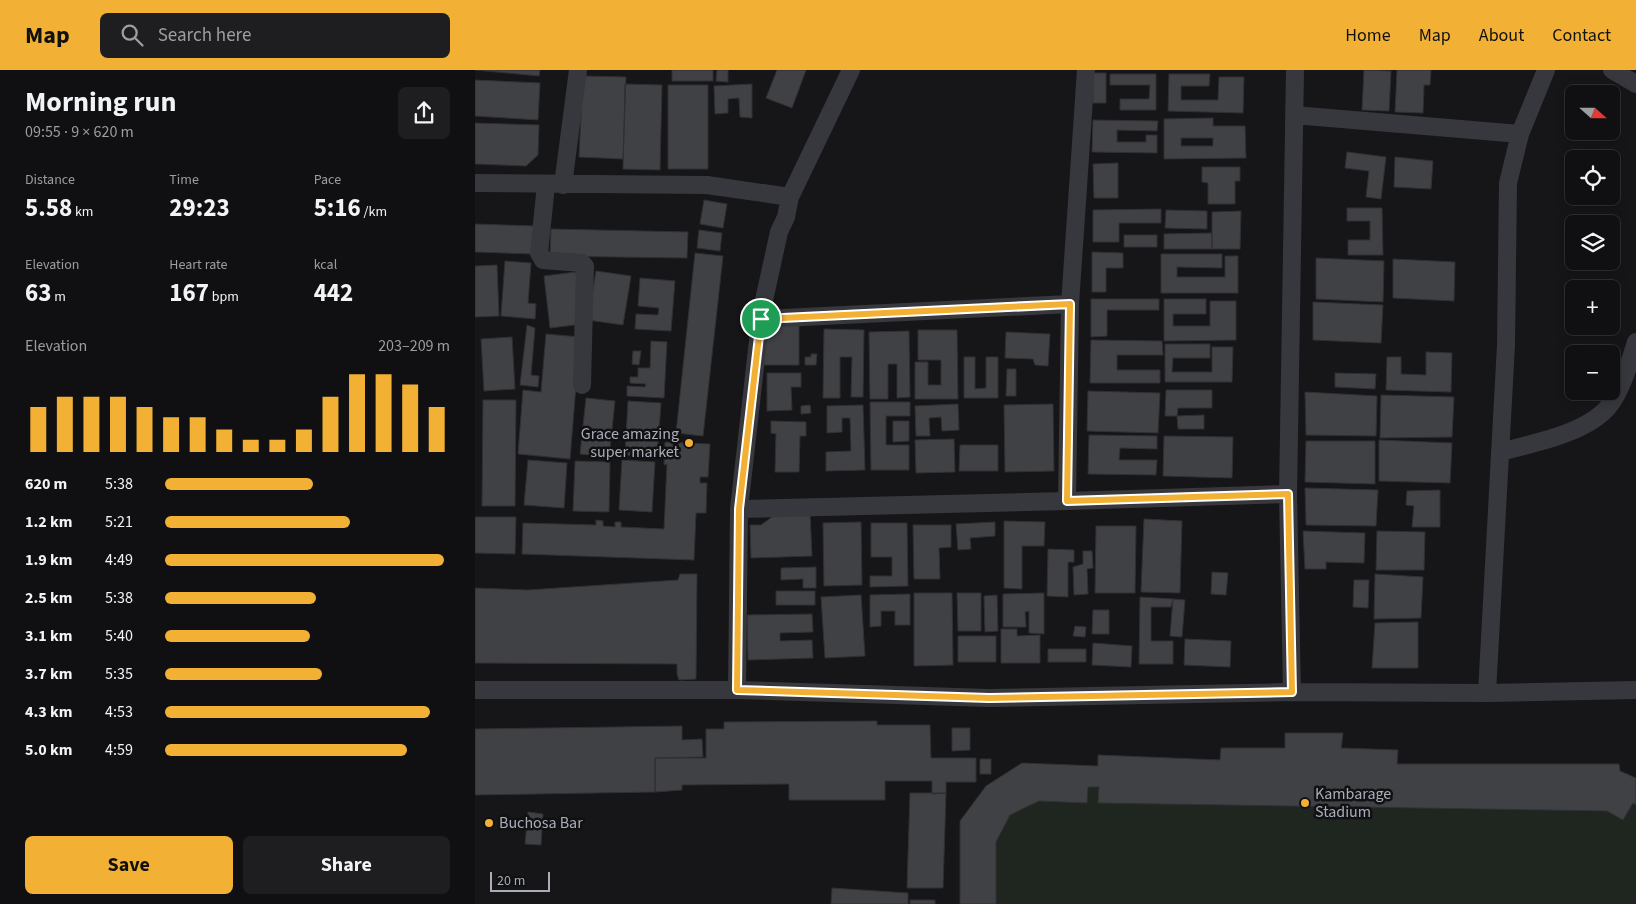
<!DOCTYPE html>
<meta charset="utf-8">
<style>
body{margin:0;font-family:"Source Sans 3",sans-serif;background:#1e1e20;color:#f1f3f6;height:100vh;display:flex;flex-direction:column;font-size:19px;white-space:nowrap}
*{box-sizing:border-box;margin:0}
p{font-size:16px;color:#9c9d9f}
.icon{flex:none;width:28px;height:28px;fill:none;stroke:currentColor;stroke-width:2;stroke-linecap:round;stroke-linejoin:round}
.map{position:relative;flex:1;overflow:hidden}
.details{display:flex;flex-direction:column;background:#101012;width:475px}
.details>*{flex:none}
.needle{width:32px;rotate:111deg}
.fabs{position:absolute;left:1090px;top:15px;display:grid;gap:10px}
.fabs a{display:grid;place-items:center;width:55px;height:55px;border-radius:8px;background:#101012;box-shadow:0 2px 12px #0003,0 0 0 1px #303032;font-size:25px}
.scale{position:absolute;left:15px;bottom:12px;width:60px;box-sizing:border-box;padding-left:5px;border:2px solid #a8adb8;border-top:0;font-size:14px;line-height:18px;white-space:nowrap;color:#a8adb8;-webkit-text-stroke:4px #111113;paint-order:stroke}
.pin{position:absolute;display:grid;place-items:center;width:42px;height:42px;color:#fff;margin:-21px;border:2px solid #fff;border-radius:50%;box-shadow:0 1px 5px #0007}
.round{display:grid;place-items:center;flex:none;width:52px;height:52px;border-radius:8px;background:#1e1e20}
.summary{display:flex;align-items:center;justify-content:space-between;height:85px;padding:0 25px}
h1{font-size:28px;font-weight:700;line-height:38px}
.stats{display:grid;grid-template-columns:repeat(3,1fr);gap:8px;height:85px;padding:5px 25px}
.stats div{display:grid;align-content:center}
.stats b{font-size:25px;font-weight:700}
.stats small{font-size:14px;font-weight:400}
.stats p{font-size:14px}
.chart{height:140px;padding:10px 25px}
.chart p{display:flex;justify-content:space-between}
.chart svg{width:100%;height:90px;margin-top:5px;stroke:#f2b134;stroke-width:6}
.primary-button{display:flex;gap:10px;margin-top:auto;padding:10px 25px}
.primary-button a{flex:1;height:58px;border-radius:8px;background:#f2b134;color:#111;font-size:20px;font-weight:700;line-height:58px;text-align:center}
.primary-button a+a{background:#1e1e20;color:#f1f3f6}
ul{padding:0 25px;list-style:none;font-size:16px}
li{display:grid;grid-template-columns:80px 60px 1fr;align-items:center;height:38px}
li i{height:12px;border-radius:6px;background:#f2b134}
header{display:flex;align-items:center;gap:30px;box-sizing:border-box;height:70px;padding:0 25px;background:#f2b134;color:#111}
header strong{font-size:24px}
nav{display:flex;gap:28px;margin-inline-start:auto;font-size:18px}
.search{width:350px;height:45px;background:#1e1e20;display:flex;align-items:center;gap:12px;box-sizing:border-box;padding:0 18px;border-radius:8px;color:#9c9d9f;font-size:19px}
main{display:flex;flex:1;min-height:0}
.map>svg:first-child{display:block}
</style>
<header>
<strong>Map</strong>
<div class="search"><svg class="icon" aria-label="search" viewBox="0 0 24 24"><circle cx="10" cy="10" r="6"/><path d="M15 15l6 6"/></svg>Search here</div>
<nav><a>Home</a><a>Map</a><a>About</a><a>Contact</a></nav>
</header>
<main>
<section class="details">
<div class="summary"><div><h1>Morning run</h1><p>09:55 · 9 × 620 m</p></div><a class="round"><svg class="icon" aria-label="share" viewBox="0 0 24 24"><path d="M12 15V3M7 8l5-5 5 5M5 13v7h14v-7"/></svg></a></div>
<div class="stats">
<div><p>Distance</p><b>5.58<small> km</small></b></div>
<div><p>Time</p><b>29:23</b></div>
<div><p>Pace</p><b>5:16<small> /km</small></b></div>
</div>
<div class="stats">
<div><p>Elevation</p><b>63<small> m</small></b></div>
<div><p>Heart rate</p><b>167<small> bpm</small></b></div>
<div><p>kcal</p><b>442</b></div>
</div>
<div class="chart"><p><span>Elevation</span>203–209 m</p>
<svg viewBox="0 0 160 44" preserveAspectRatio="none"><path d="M5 44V22M15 44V17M25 44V17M35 44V17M45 44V22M55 44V27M65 44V27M75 44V33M85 44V38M95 44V38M105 44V33M115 44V17M125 44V6M135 44V6M145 44V11M155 44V22"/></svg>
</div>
<ul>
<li><b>620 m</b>5:38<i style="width:52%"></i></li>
<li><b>1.2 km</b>5:21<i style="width:65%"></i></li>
<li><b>1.9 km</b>4:49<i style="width:98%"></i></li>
<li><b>2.5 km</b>5:38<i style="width:53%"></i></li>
<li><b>3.1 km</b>5:40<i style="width:51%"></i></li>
<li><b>3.7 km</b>5:35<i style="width:55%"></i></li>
<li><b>4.3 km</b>4:53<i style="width:93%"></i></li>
<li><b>5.0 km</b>4:59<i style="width:85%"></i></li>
</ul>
<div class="primary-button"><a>Save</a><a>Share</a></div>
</section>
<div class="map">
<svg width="1161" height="834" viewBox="0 0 1161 834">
<rect width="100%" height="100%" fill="#161618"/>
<path fill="#1e261f" d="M810,663H868L867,678L923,680L922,694H1144L1145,701L1161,708V834H485V751L511,716L547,693L622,696L623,685L745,690L746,678H810Z"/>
<path fill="#404145" stroke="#303034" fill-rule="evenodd" d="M0,0H65L64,6Z
M197,0H238V11H197Z
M242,0H253V12L241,11Z
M302,0H331L317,38L291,28Z
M889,0L916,1L914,41L887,40Z
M922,0H956L955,15H949L948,43L920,42Z
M618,3H631V33H618Z
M635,4H681V40H645V29H674L675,15H635Z
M694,4H735L734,16H706V30H743L744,7H769L768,43L693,41Z
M108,6L151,7L148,89L104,87Z
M0,10L65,13L63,50L0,46Z
M150,14L187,15L185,100L148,99Z
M277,14V48L265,47L264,28L253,29V43L240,44L239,16Z
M193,15H233V99H193Z
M738,48V56H770L771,88L689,89V49ZM706,68H738V76H706Z
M618,50L683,51L682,61L642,60V72H671V65H682V83L617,82Z
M0,53L64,55L63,85L51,96L0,94Z
M872,82L911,87L906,129L891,127L894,101L870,98Z
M920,87L958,91L956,119L919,117Z
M643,93V128H619L618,94Z
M727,97H765V111H760V134H733V113L727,112Z
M229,130L252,134L248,158L225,154Z
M872,138H907L908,185H873V170H895V151H872Z
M686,139V153H644V172H618V140Z
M691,140L732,141V159L690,158Z
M766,141L765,179H737V142Z
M0,154L59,156L58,184L0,182Z
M76,159L213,162L212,188L75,186Z
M224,160L247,163L245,181L222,178Z
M737,163V179H689V164Z
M649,165H682V177H649Z
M617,182L648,183V198H631V222H617Z
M220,183L248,186L228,366L201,363Z
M686,184H747V198L702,197V207H750V186H763V223H686Z
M841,188L909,191L908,232L841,229Z
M918,189L980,192L979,231L918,228Z
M30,191L56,193L53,233L61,234L60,249L26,246Z
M22,195L24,246L0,247V196Z
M121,201L156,206L148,255L113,250Z
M101,202L107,254L75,258L69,206Z
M165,208L200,211L196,261L160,259L161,244L183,245L184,238L163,236Z
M616,229H684V240H632V266L616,267Z
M689,229H731V244H698V256H735V231H761V270L689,271Z
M838,232L908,235L906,273L838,270Z
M306,254H324V295H289V266H296Z
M52,255L60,258L56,305L64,306L63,317L45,315Z
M349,259L389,260L388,327H376L377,287H365V328H348Z
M443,260H482L483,329H440V292H453V315H466V290H443Z
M434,261L435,327L422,328V294H413V329H395L394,262Z
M531,262L575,264L573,296L560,295L558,289L530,288Z
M71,264L105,267L95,389L43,384L48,320L66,322Z
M37,267L40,319L9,321L6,269Z
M616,270L687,271L688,285H642V300H685V313H615Z
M176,271L192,272L189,328L152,326V316L170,317L171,314L155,313V307H163V298H175Z
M690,274H735V288H698L697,302H737V277H758L757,312H690Z
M158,281H166L164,295L157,294Z
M951,282L977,283L976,322L911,320L912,287H926V304L951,305Z
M336,284H342L341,295H330V287H336Z
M489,287H500V319L511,318V287H523V328H489Z
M532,299H541V326H531Z
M292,303H326V317H316L317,340L292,341Z
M860,303L901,304L900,319L860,317Z
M691,320H737V338H703L702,346H690Z
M613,321L685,323L683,363L612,361Z
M830,322L902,326L901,366L831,365Z
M906,325L979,327L977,367L905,368Z
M111,328L140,331L134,387L105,384Z
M8,330H41L40,436H7Z
M153,331L186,333L182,387L150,385Z
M395,332H435V346H411V375H434V400H396Z
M483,334L484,360L467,361L466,347L454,348L455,366H441L440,336Z
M578,334L579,401L530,402L529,335Z
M335,335L336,343L326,344V336Z
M388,335L390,400L351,401V382L376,381L375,348H367V362L352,363V336Z
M729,345V359H703L702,346Z
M296,351L331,352V366H325L324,402H300L301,364L296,363Z
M418,351H434V371L418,372Z
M614,365L682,366V379L645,378L644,390H682L681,405L613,404Z
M689,366L758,367L757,408L688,406Z
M479,369L480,402L441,403L440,370Z
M904,370L977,373L975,413L904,411Z
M831,371H900V414L830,412Z
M190,372L235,374L233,407H225V413H232L231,443H221L219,490L47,484L48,453L121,455V450L128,451V456L140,457V452H146V457L189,459L192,394L189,395Z
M485,375H523V401H484Z
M53,390L92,393L89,438L49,435Z
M147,390L180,392L177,442L144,440Z
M100,391L135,392L134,442L98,441Z
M830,418L903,420L901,456L831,455Z
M965,420V457H937L939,436L931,435L932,421Z
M335,443L337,486L276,488L275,455H286L301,444Z
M0,447H41L40,484L0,483Z
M669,449L707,451L705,523L666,522Z
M529,451L570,452L569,476H547V519L529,518Z
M386,452L387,515L349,516L348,453Z
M520,452V466L495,468L496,479L483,480L481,454Z
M396,453H432L433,516L395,517V506H417V487H396Z
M438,455H476V477L464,478L465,509H439Z
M621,456H661L660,523H620Z
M828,461L890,463L889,493L851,492V499H830Z
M902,461L950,462L949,500H901Z
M573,479L599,480V492H593V527L572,526Z
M608,481H617L618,498L612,499L613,524L599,525L598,497L608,494Z
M341,497V518H328V509L306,510V498Z
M737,502L753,503L751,525L736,524Z
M205,504H222L221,609L204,610L202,604V594L0,593V518L53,520L203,510Z
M900,504L948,507L946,548L899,549Z
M879,510H894L893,538L878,537Z
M301,521H340V535H301Z
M439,523H477L478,595L439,596Z
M482,523H506V561H483Z
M569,523V564L554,563V541L550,542L551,557H528V524Z
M435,524V555H420V541H406V556L395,557V525Z
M386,525L390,586L350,588L346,527Z
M522,525L523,561L510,562L509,526Z
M665,527L698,529L696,537H676V571H698V594H664Z
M698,529L710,530L707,567L695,566Z
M618,540H634V564H617Z
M337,544L338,562L305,563V571L337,570L338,588L273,590L272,545Z
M943,552V598H897L900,553Z
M600,556L611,557L610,567L598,566Z
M526,559H542V566L565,565V593H526Z
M483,566H521V592H483Z
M710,569L756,571L755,597L709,595Z
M618,573L657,576L656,597L617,595Z
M573,579H611V592H573Z
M402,651V655H455L456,688H501V712H471V723L457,724V711H410V730H314V714L207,715V720L180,722V688H231V659H249V652Z
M207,656V670L227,669L228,687L180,688V722L0,725V659Z
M477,658H495V680L477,681Z
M810,663H868L866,678L923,680L922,694H1144L1145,701L1161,708V735L1158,733L1148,750L1132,741L623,733L624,717H613L612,733L564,731L535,745L521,772V834H485V751L511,716L547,693L623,696V685L745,690L746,678H810Z
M505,689H516V704H505Z
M435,723H471L468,818H432Z
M53,742L68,744L66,775L50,774Z
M357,818L433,823V834H356Z
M435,830H460V834H435Z"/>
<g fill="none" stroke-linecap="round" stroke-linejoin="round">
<path stroke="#37383d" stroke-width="18" d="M1137,0L1161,14
M819,45L1045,64
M0,113L232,115L315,127
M71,115L64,183L68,190L107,193L110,196L107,315
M88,115L103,0
M286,249L595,234
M1025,382C1058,373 1111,364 1134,336C1147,320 1155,291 1161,272
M592,431L595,234L611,0
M264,439L592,431L813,424
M0,620H262L514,628L817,622L1012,623L1161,620
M262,620L264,439L286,244L304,162L311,147L315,127L376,0
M817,622L813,424L820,0
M1012,623L1031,275L1033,113L1045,64L1071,0"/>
</g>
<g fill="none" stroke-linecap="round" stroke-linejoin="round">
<g stroke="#fff" stroke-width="10">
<path id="route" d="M595,234L592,431L813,424L817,622L514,628L262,620L264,439L286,249Z"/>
</g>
<use href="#route" stroke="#f2b134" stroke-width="6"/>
</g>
<g fill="#f2b134" stroke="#111113" stroke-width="2">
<circle cx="214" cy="373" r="5"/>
<circle cx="830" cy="733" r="5"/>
<circle cx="14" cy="753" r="5"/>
</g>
<g text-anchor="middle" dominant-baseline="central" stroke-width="5" stroke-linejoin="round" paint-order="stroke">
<g font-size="16" fill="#a8adb8" stroke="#111113" text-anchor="start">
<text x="204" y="364" text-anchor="end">Grace amazing<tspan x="204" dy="18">super market</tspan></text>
<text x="840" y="724">Kambarage<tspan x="840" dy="18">Stadium</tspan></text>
<text x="24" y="753">Buchosa Bar</text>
</g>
</g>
</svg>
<div class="fabs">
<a><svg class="needle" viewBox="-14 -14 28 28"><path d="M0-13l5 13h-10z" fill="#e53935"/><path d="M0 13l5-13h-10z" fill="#9c9d9f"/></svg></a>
<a><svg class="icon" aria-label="locate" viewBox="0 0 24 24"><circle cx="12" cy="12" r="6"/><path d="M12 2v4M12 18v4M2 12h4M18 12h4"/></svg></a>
<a><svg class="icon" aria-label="layers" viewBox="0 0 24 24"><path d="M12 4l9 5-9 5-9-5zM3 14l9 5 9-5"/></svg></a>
<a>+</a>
<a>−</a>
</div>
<div class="scale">20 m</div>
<div class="pin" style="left:286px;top:249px;background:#1e9e55"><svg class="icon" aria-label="arrive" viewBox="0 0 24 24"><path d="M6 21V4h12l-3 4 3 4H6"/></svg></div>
</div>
</main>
